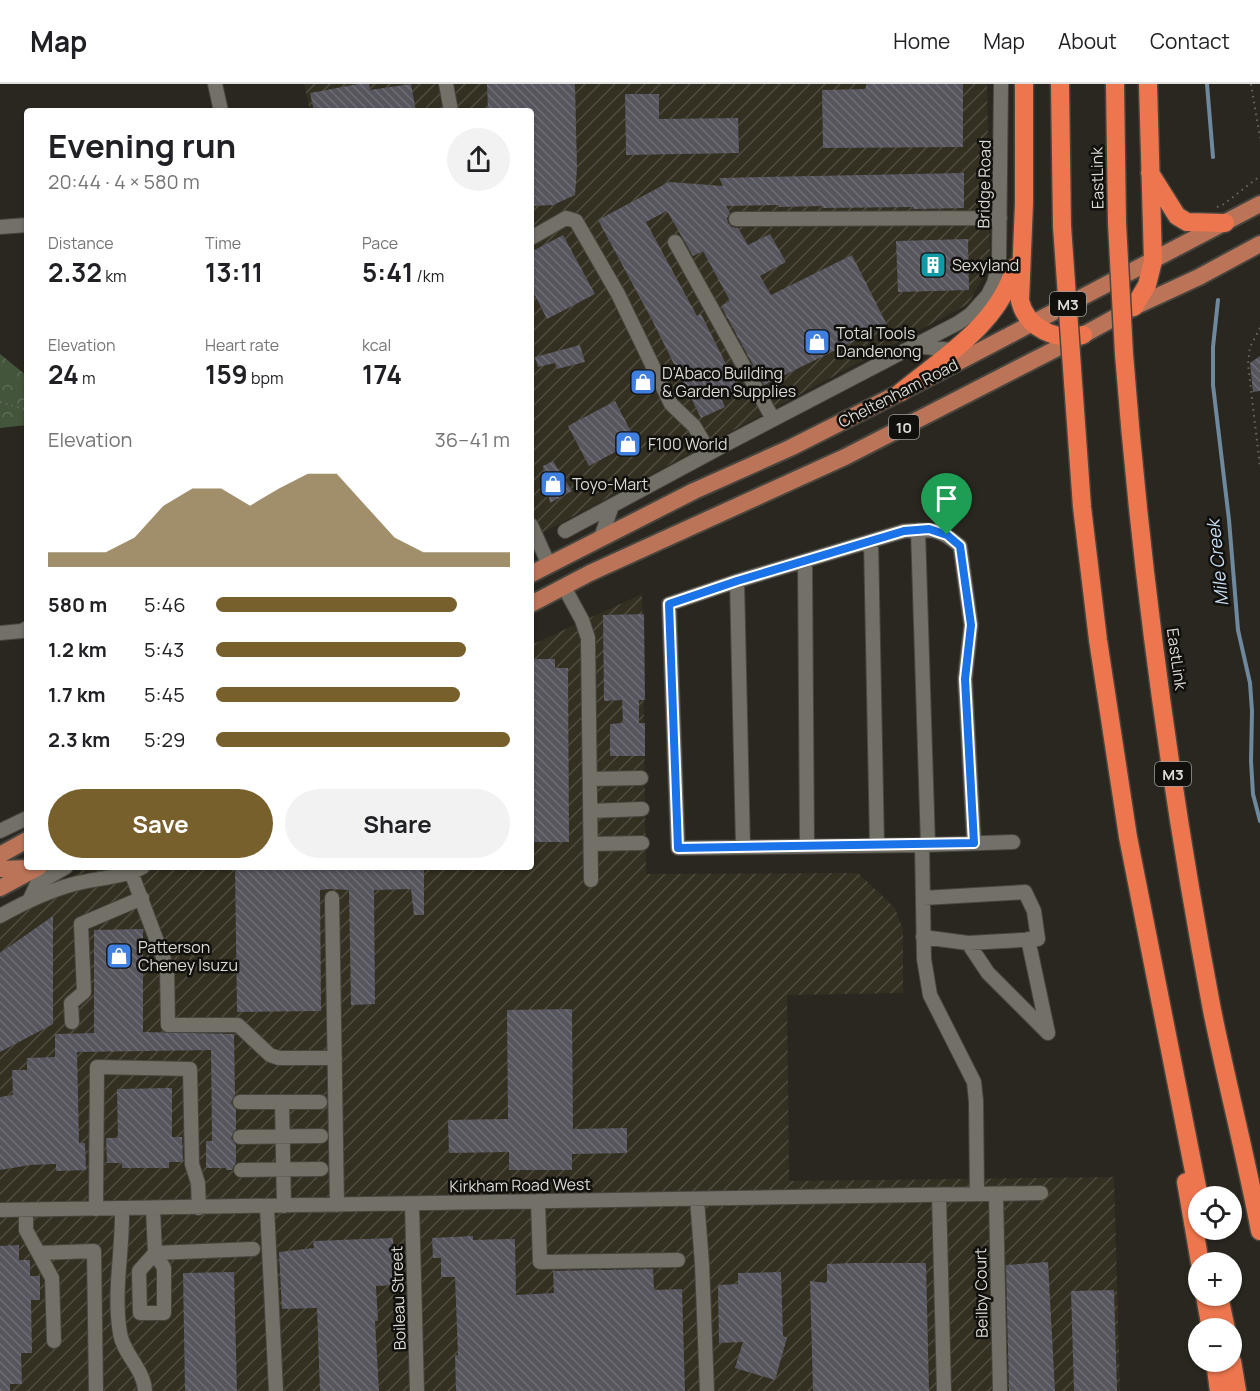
<!DOCTYPE html>
<meta charset="utf-8">
<style>
body{margin:0;font-family:Manrope,sans-serif;background:#f2f2f2;color:#202124;height:100vh;display:flex;flex-direction:column;font-size:22px;white-space:nowrap}
*{box-sizing:border-box;margin:0}
p{font-size:20px;color:#757577}
.icon{flex:none;width:33px;height:33px;fill:none;stroke:currentColor;stroke-width:2;stroke-linecap:round;stroke-linejoin:round}
.map{position:relative;flex:1;overflow:hidden}
.side{position:absolute;left:24px;top:24px;width:510px;height:762px;display:flex;flex-direction:column;background:#fff;border-radius:6px;box-shadow:0 2px 4px #0004}
.side>*{flex:none}
.tools{position:absolute;left:1188px;top:1102px;display:grid;gap:12px}
.tools a{display:grid;place-items:center;width:54px;height:54px;border-radius:50%;background:#fff;box-shadow:0 2px 4px #0004;font-size:30px}
.pin{position:absolute;display:grid;place-items:center;width:51px;height:51px;color:#fff;margin:-62px -26px;border-radius:50% 50% 50% 0;rotate:-45deg;box-shadow:0 0 6px #0007}
.pin .icon{rotate:45deg}
.round{display:grid;place-items:center;flex:none;width:63px;height:63px;border-radius:32px;background:#f2f2f2}
.head{display:flex;align-items:center;justify-content:space-between;height:102px;padding:0 24px}
h1{font-size:33px;font-weight:700;line-height:45px}
.metrics{display:grid;grid-template-columns:repeat(3,1fr);gap:9px;height:102px;padding:6px 24px}
.metrics div{display:grid;align-content:center}
.metrics b{font-size:26px;font-weight:700}
.metrics small{font-size:16px;font-weight:400}
.metrics p{font-size:16px}
.chart{height:168px;padding:12px 24px}
.chart p{display:flex;justify-content:space-between}
.chart svg{width:100%;height:108px;margin-top:6px;fill:#78602c;opacity:.7}
.primary-button{display:flex;gap:12px;margin-top:auto;padding:12px 24px}
.primary-button a{flex:1;height:69px;border-radius:36px;background:#78602c;color:#fff;font-size:24px;font-weight:700;line-height:69px;text-align:center}
.primary-button a+a{background:#f2f2f2;color:#202124}
ul{padding:0 24px;list-style:none;font-size:20px}
li{display:grid;grid-template-columns:96px 72px 1fr;align-items:center;height:45px}
li i{height:15px;border-radius:8px;background:#78602c}
header{display:flex;align-items:center;gap:36px;box-sizing:border-box;height:84px;padding:0 30px;background:#fff;border-bottom:2px solid #e0e0e0}
header strong{font-size:28px}
nav{display:flex;gap:33px;margin-inline-start:auto;font-size:21px}
.map>svg:first-child{display:block}
</style>
<header>
<strong>Map</strong>
<nav><a>Home</a><a>Map</a><a>About</a><a>Contact</a></nav>
</header>
<div class="map">
<svg width="1260" height="1307" viewBox="0 0 1260 1307">
<defs>
<pattern id="industrial-furrows" width="10" height="10" patternUnits="userSpaceOnUse" patternTransform="scale(1.5)"><rect width="10" height="10" fill="#332f21"/><path d="M-1 1l2-2M0 10L10 0M9 11l2-2" fill="none" stroke="#504d40"/></pattern>
<pattern id="park-crowns" width="20" height="18" patternUnits="userSpaceOnUse" patternTransform="scale(1.5)"><rect width="20" height="18" fill="#43553b"/><path d="M2 6a3 3 0 1 1 6 0M12 15a3 3 0 1 1 6 0" fill="none" stroke="#5e6d56"/></pattern>
<pattern id="building-back-hatch" width="6" height="6" patternUnits="userSpaceOnUse" patternTransform="scale(1.5)"><rect width="6" height="6" fill="#57555e"/><path d="M-1 5l2 2M0 0l6 6M5-1l2 2" fill="none" stroke="#6f6d74"/></pattern>
</defs>
<rect width="100%" height="100%" fill="#2a2720"/>
<path fill="url(#industrial-furrows)" d="M304,0H987L990,181L968,220L531,455V27H310Z
M642,510L646,790L858,789L895,824L903,846V909L787,911L789,1097L1114,1093L1120,1307H0V829L89,783H531V561Z"/>
<path fill="url(#park-crowns)" d="M0,270L27,292V341L0,344Z"/>
<g fill="none" stroke-linecap="round" stroke-linejoin="round">
<path stroke="#6e889e" stroke-width="4" d="M1207,0L1213,73
M1218,216L1213,263V301L1229,436L1238,546L1250,599L1252,627L1251,677L1253,710L1260,737"/>
</g>
<path fill="url(#building-back-hatch)" d="M358,0H369L370,6L411,0L416,27H314L310,9Z
M487,0H575L577,84L575,111L553,121L531,122V27H488Z
M866,0H963V63L823,64L822,6L866,5Z
M625,10H659V35L738,34L739,69L626,71Z
M964,89V124L913,125V123L823,124V122L779,123V121L726,122L730,129L727,134L728,139L732,143L738,144L748,161L770,150L786,178L760,192L771,211L852,171L887,241L764,301L721,222L730,217L703,167L693,172L667,127L646,138L697,232L701,230L739,306L721,314L725,323L701,334L652,236L598,136L669,98L723,102L719,94Z
M563,151L595,210L547,235L531,204V168Z
M968,155L969,206L898,208L896,157Z
M580,261L585,278L557,285L555,279L538,283L535,273Z
M1260,272V307L1253,308L1250,279Z
M615,317L636,357L589,382L568,342Z
M553,377L572,407L550,419L543,382Z
M644,530L645,616H639V639H645V672H610V640L623,639L622,616L604,617L603,531Z
M531,575H555V584H568L569,758H531Z
M424,783V831H414L411,805L374,806L375,920L351,921L349,806L331,805L320,806L321,927L237,928L235,784Z
M53,832V940L0,968V869Z
M143,845V948L234,950L235,1010L231,1019L236,1026V1045L231,1054L236,1061V1078L232,1086H226V1084H206V1057H212L211,966L77,968L79,1059H85L86,1086L56,1087V1080L30,1081L0,1086V1013L13,1011L12,986H27V974L55,973V950L94,949V846Z
M572,925L573,1045L627,1044V1069L572,1070V1086H509V1068L449,1069L448,1036L508,1035L507,926Z
M172,1004V1053H182L183,1078H169V1084H122V1079H107L106,1054H118L117,1005Z
M473,1152V1156L515,1155L516,1211L554,1209L553,1187L653,1185L654,1206L682,1205L685,1307H456L455,1271H458L455,1193H441V1174H433L432,1154Z
M393,1154L395,1201L376,1202L378,1237H375L379,1307H320L317,1224L282,1225L279,1168L314,1164L313,1157Z
M19,1161V1176H30V1192H40V1216H31L32,1269H21L22,1300H10V1307H0V1162Z
M1048,1178L1055,1307H1009L1006,1181Z
M855,1179H926L929,1307H813L810,1197L827,1199V1180Z
M234,1188L237,1307H185L183,1189Z
M781,1188L783,1252L787,1254L775,1296L735,1284L743,1258L719,1259L718,1201L738,1200V1189Z
M1114,1206L1117,1307H1074L1071,1207Z"/>
<g fill="none" stroke-linecap="round" stroke-linejoin="round">
<g stroke="#46453e" stroke-width="16">
<path id="minor" d="M215,0L221,27
M446,0L451,27
M736,135L1000,134
M0,143L27,141
M531,154L566,134L576,137L618,210L671,320L694,342L710,369
M675,158L773,335
M915,262L952,266
M531,441L549,481
M918,446L928,761
M565,447L730,358L958,239L971,230L988,211L994,199L999,178L1001,0
M601,453L612,422
M871,457L877,762
M805,477L807,762
M737,497L743,763
M564,503L582,536L588,554L591,796
M0,549L22,547L27,544
M590,695L641,694
M590,727L642,725
M0,747L27,734
M974,759L965,595L971,541L960,462C938,443 931,446 904,447L737,497L669,520L678,764L922,761L1013,758
M591,760L642,759
M922,761L924,875L930,911L974,998L976,1017L977,1110
M131,788L167,884L168,941H238L270,971L279,974H335
M332,814L337,1121
M923,814L1025,808L1034,827L1038,855L968,859L923,853
M29,817L37,800L66,783
M0,832C23,819 48,807 74,800C97,794 122,794 143,783
M1028,855L1048,949
M968,859L988,889L1048,949
M72,938L71,919L84,908L81,840L142,814
M240,1018H320
M282,1018L284,1122
M240,1053L321,1052
M241,1086L321,1085
M996,1110L1000,1307
M939,1111L944,1307
M697,1115L702,1180L707,1307
M538,1117L540,1178L678,1176
M412,1120L417,1307
M267,1123L276,1307
M153,1124L155,1169L139,1187L140,1229H164V1184L155,1169L253,1165
M96,1125L97,983L190,985L192,1080L198,1099L199,1124
M122,1125C123,1166 113,1207 120,1249C123,1270 144,1285 145,1307
M0,1126L1041,1109
M26,1126V1146L52,1194L54,1257
M39,1169L94,1167L96,1307"/>
</g>
<g stroke="#46453e" stroke-width="20">
<path id="major" d="M531,490L694,407L790,364L901,308L1260,120
M531,520L590,489L845,373L1083,251L1134,223L1199,193L1260,160
M0,771L27,756
M0,785L31,784
M0,804L39,783"/>
</g>
<g stroke="#46453e" stroke-width="21">
<path id="highway" d="M1024,0V119L1020,217C1027,245 1056,257 1083,251
M1060,0L1062,142
M1115,0L1117,139
M1150,89L1177,132L1187,138L1225,139
M1134,223L1147,201L1153,177L1148,0
M1124,270C1141,490 1171,710 1212,926C1227,1000 1246,1073 1260,1147
M1073,298L1082,423L1098,556L1128,753L1199,1113
M901,308C945,272 999,240 1015,183
M1186,1098L1200,1179
M1205,1212L1211,1245
M1219,1212L1226,1245
M1232,1277L1237,1307
M1215,1278L1219,1307"/>
</g>
<path stroke="#6c6963" stroke-width="2" stroke-dasharray="1.5 4.5" stroke-linecap="butt" d="M1251,0L1260,54
M1217,123L1224,120L1260,92
M1260,244L1250,263L1248,280L1260,383
M0,318L27,326"/>
<use href="#minor" stroke="#737067" stroke-width="14"/>
<use href="#major" stroke="#bc7458" stroke-width="16"/>
<use href="#highway" stroke="#ed764e" stroke-width="18"/>
<g stroke="#46453e" stroke-width="21" stroke-linecap="butt">
<path id="highway-bridge" d="M1117,139L1124,270
M1062,142L1073,298"/>
</g>
<use href="#highway-bridge" stroke="#ed764e" stroke-width="18"/>
</g>
<g fill="none" stroke-linecap="round" stroke-linejoin="round">
<g stroke="#fff" stroke-width="12">
<path id="route" d="M929,445L947,451L960,462L971,541L965,595L974,759L678,764L669,520L737,497L904,447Z"/>
</g>
<use href="#route" stroke="#1a73e8" stroke-width="8"/>
</g>
<defs>
<g id="building-square" transform="scale(1.35)"><rect x="-9" y="-9" width="18" height="18" rx="4" fill="#0f9aa8" stroke="#11100d"/><path d="M-4-6H4V6H1V3H-1V6H-4ZM-2.5-4.3h1.7v1.8h-1.7ZM.8-4.3h1.7v1.8H.8ZM-2.5-1h1.7V.8h-1.7ZM.8-1h1.7V.8H.8Z" fill="#fff"/></g>
<g id="shop-square" transform="scale(1.35)"><rect x="-9" y="-9" width="18" height="18" rx="4" fill="#3f7fe0" stroke="#11100d"/><path d="M-5-2.5h2.3a2.7 3.5 0 0 1 5.4 0H5L5.5 6h-11ZM-1.5-2.5h3a1.5 2.3 0 0 0-3 0Z" fill="#fff"/></g>
</defs>
<g fill-rule="evenodd">
<use href="#building-square" x="933" y="181"/>
<use href="#shop-square" x="817" y="258"/>
<use href="#shop-square" x="643" y="298"/>
<use href="#shop-square" x="628" y="360"/>
<use href="#shop-square" x="553" y="400"/>
<use href="#shop-square" x="119" y="872"/>
</g>
<g text-anchor="middle" dominant-baseline="central" stroke-width="5" stroke-linejoin="round" paint-order="stroke">
<g fill="#11100d" stroke="#9e9d99" stroke-width="1.5">
<rect x="1050" y="208" width="36" height="24" rx="4.5"/>
<rect x="889" y="331" width="30" height="24" rx="4.5"/>
<rect x="1155" y="678" width="36" height="24" rx="4.5"/>
</g>
<g font-size="15" font-weight="bold" fill="#dbdad5">
<text x="1068" y="220">M3</text>
<text x="904" y="343">10</text>
<text x="1173" y="690">M3</text>
</g>
<g font-size="16" fill="#dbdad5" stroke="#11100d">
<text transform="translate(1097 94) rotate(-91)">EastLink</text>
<text transform="translate(984 100) rotate(-89)">Bridge Road</text>
<text transform="translate(898 309) rotate(-27)">Cheltenham Road</text>
<text transform="translate(1177 575) rotate(82)">EastLink</text>
<text transform="translate(520 1101) rotate(-1)">Kirkham Road West</text>
<text transform="translate(981 1209) rotate(-91)">Beilby Court</text>
<text transform="translate(398 1214) rotate(-92)">Boileau Street</text>
</g>
<g font-size="16" fill="#dbdad5" stroke="#11100d" text-anchor="start">
<text x="952" y="181">Sexyland</text>
<text x="836" y="249">Total Tools<tspan x="836" dy="18">Dandenong</tspan></text>
<text x="662" y="289">D'Abaco Building<tspan x="662" dy="18">&amp; Garden Supplies</tspan></text>
<text x="648" y="360">F100 World</text>
<text x="572" y="400">Toyo-Mart</text>
<text x="138" y="863">Patterson<tspan x="138" dy="18">Cheney Isuzu</tspan></text>
</g>
<g font-size="18" font-style="italic" fill="#c7def4" stroke="#11100d">
<text transform="translate(1217 479) rotate(-96)">Mile Creek</text>
</g>
</g>
</svg>
<div class="tools">
<a><svg class="icon" aria-label="locate" viewBox="0 0 24 24"><circle cx="12" cy="12" r="6"/><path d="M12 2v4M12 18v4M2 12h4M18 12h4"/></svg></a>
<a>+</a>
<a>−</a>
</div>
<div class="pin" style="left:947px;top:451px;background:#1e9e55"><svg class="icon" aria-label="arrive" viewBox="0 0 24 24"><path d="M6 21V4h12l-3 4 3 4H6"/></svg></div>
<section class="side">
<div class="head"><div><h1>Evening run</h1><p>20:44 · 4 × 580 m</p></div><a class="round"><svg class="icon" aria-label="share" viewBox="0 0 24 24"><path d="M12 15V3M7 8l5-5 5 5M5 13v7h14v-7"/></svg></a></div>
<div class="metrics">
<div><p>Distance</p><b>2.32<small> km</small></b></div>
<div><p>Time</p><b>13:11</b></div>
<div><p>Pace</p><b>5:41<small> /km</small></b></div>
</div>
<div class="metrics">
<div><p>Elevation</p><b>24<small> m</small></b></div>
<div><p>Heart rate</p><b>159<small> bpm</small></b></div>
<div><p>kcal</p><b>174</b></div>
</div>
<div class="chart"><p><span>Elevation</span>36–41 m</p>
<svg viewBox="0 0 160 44" preserveAspectRatio="none"><path d="M0 44V38L10 38L20 38L30 32L40 19L50 12L60 12L70 19L80 12L90 6L100 6L110 19L120 32L130 38L140 38L150 38L160 38V44z"/></svg>
</div>
<ul>
<li><b>580 m</b>5:46<i style="width:82%"></i></li>
<li><b>1.2 km</b>5:43<i style="width:85%"></i></li>
<li><b>1.7 km</b>5:45<i style="width:83%"></i></li>
<li><b>2.3 km</b>5:29<i style="width:100%"></i></li>
</ul>
<div class="primary-button"><a>Save</a><a>Share</a></div>
</section>
</div>
